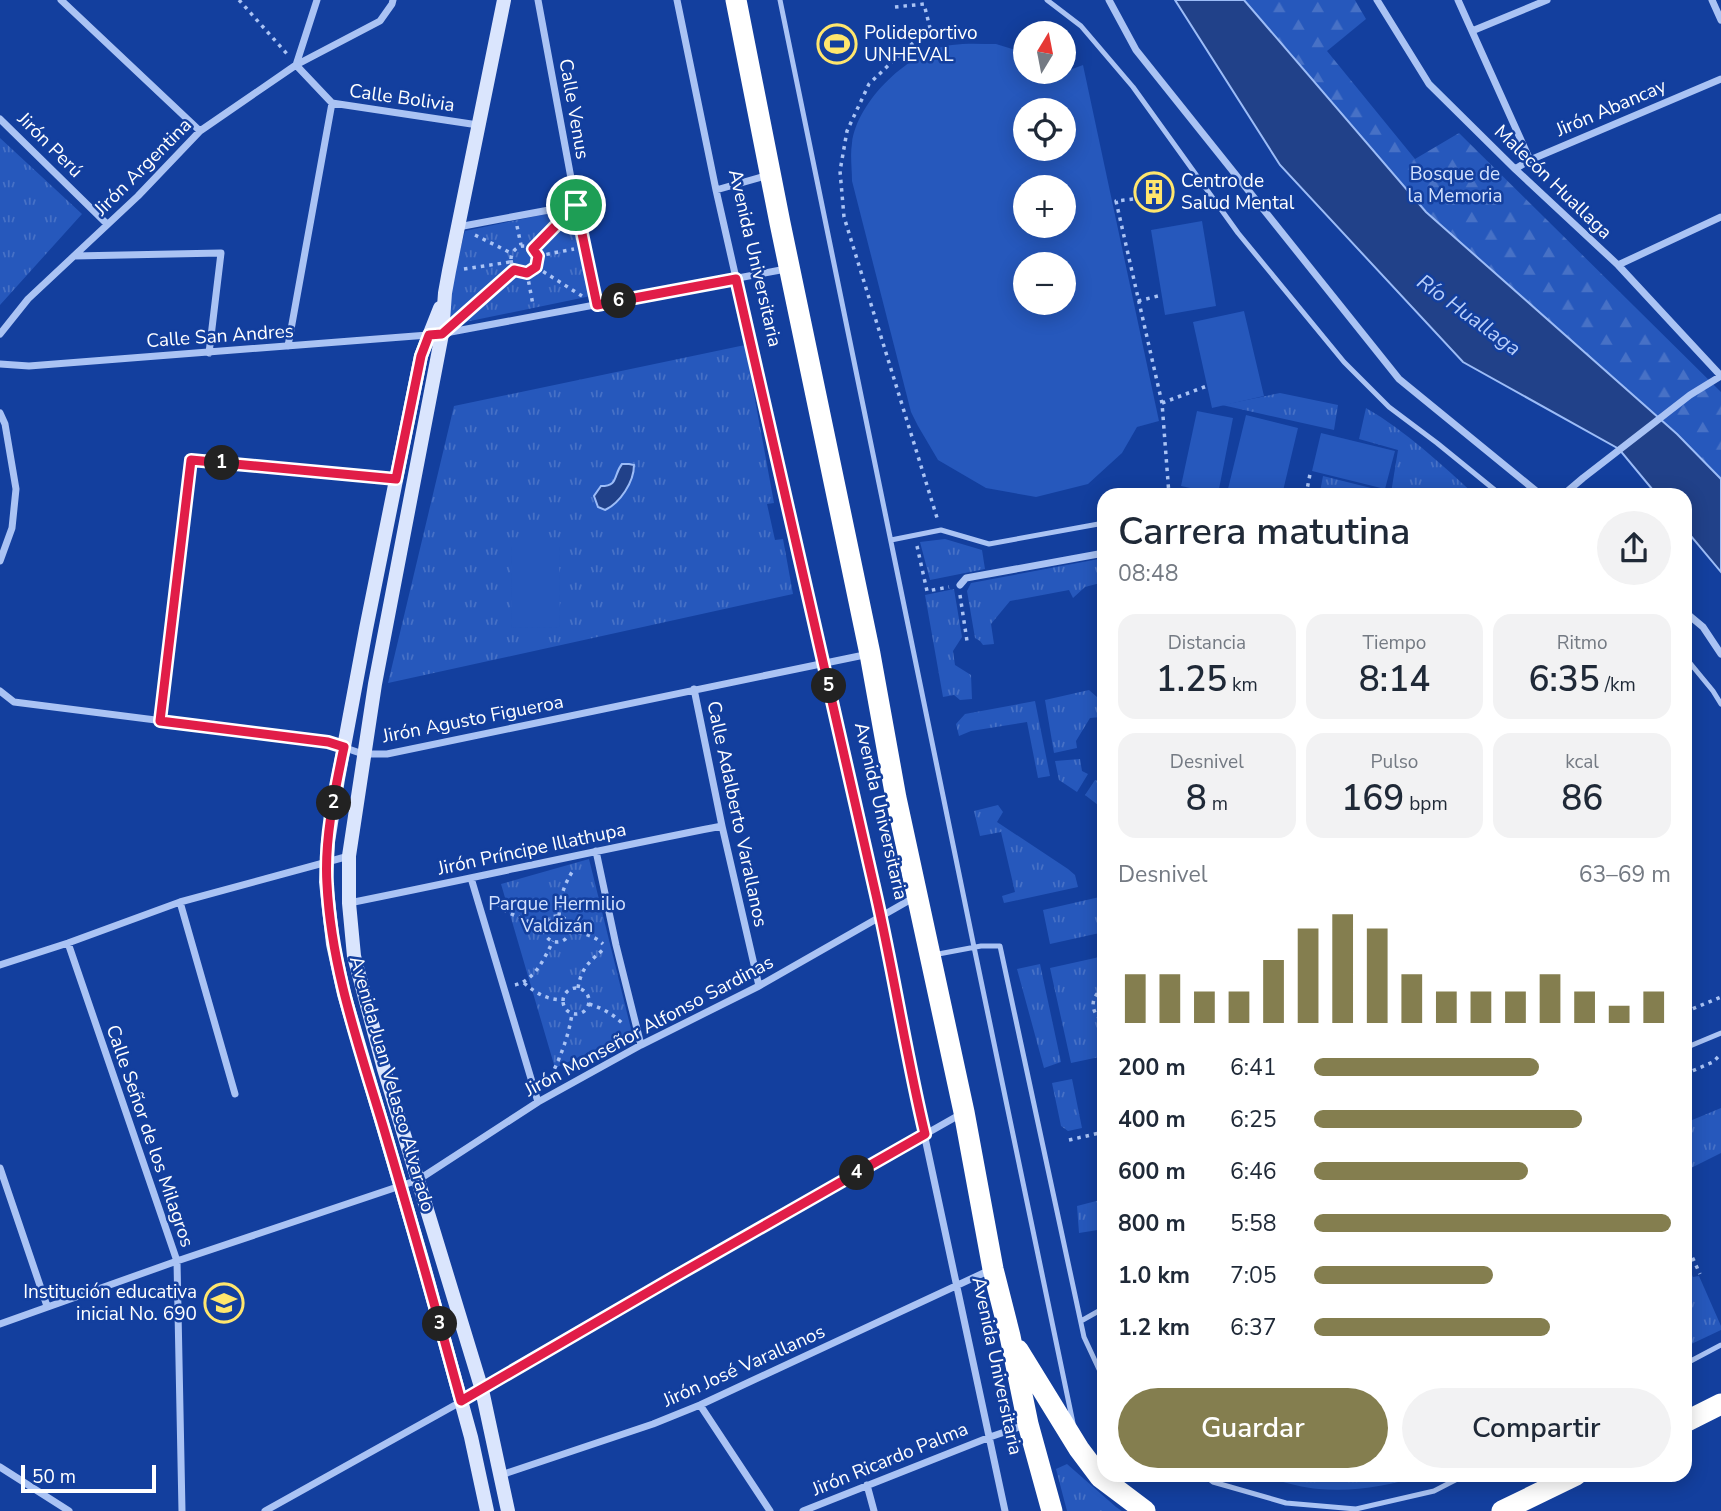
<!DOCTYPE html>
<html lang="es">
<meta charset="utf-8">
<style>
body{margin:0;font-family:"Nunito Sans",sans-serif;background:#f2f2f3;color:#1f2937;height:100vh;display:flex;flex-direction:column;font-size:26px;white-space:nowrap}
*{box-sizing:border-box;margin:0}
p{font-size:23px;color:#747a83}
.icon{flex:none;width:38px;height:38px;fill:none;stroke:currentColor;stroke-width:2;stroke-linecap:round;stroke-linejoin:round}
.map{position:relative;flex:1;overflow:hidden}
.side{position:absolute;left:1097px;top:488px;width:595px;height:994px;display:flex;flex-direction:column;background:#fff;border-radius:21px;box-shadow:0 4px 18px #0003}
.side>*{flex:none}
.needle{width:46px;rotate:10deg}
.fabs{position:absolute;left:1013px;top:21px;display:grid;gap:14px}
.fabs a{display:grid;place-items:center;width:63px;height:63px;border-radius:50%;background:#fff;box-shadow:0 4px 18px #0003;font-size:35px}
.scale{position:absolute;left:21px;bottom:18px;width:135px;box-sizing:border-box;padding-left:7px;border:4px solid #fff;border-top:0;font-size:19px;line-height:24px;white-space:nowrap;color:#fff;-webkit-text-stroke:5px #133f9e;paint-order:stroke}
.pin{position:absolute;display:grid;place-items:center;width:60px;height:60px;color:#fff;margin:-30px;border:4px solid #fff;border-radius:50%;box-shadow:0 2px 7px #0007}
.km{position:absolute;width:35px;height:35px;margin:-18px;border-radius:50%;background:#222;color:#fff;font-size:19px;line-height:35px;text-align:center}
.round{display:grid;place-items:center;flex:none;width:74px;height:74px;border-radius:37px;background:#f2f2f3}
.overview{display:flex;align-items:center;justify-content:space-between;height:119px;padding:0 21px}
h1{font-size:38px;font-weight:600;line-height:52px}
.stats{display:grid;grid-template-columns:repeat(3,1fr);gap:10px;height:119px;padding:7px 21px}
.stats div{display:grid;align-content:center;border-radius:18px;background:#f2f2f3;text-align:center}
.stats b{font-size:35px;font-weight:600}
.stats small{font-size:19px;font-weight:400}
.stats p{font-size:19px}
.chart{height:196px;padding:14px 21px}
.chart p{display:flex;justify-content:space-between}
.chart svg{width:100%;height:126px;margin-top:7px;stroke:#847e4f;stroke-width:6}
.cta{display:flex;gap:14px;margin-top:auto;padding:14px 21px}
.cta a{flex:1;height:80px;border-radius:42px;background:#847e4f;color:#fff;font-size:28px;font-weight:600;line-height:80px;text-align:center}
.cta a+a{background:#f2f2f3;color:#1f2937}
ul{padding:0 21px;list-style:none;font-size:23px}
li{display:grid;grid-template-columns:112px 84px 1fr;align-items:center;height:52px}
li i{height:18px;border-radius:9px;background:#847e4f}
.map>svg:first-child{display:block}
</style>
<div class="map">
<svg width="1721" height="1511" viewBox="0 0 1721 1511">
<defs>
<pattern id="grass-tufts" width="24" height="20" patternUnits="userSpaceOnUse" patternTransform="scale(1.75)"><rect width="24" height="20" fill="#2658bc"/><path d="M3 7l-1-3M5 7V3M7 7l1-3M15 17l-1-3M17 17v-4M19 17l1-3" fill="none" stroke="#4771c6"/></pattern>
<pattern id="forest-firs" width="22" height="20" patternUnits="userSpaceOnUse" patternTransform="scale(1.75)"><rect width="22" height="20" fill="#2658bc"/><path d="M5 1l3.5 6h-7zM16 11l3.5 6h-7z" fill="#4771c6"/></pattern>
</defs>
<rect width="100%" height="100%" fill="#133f9e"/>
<path fill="url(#grass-tufts)" d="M0,138L82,214L0,305Z
M570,209L591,296L441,327L465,231Z
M745,345L774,503L767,504L775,540L783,539L793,594L388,683L454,406Z
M1280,393L1338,405L1334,430L1222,405Z
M1366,408C1406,431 1441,464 1475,495H1333L1320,492L1323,476L1391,493L1398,450L1359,439Z
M945,539L982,550L985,569L930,580L920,542Z
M1104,558V582L1085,587L1073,598L1069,590L1010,601L991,624L994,644L983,645L980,641L975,638L967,591L971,583Z
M954,589L962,637L953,651L955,665L971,675L972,699L960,700L954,695L943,697L925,595Z
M1089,690L1097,697L1101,717L1090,718L1076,741L1077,748L1054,753L1045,700Z
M1035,701L1050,776L1038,778L1027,722L971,731L959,736L956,724L965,714Z
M1080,759L1082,771L1088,774L1077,792L1059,780L1055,761Z
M1095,780L1104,783V804L1098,805L1085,795Z
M998,805L1003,812L997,822L1068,869L1075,875L1078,887L1004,903L1002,896L1015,892L1001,832L980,836L974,811Z
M589,859L632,1033L555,1068L501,884Z
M1104,896V932L1050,944L1043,910Z
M1104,956V1056L1071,1063L1050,968Z
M1040,964L1061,1062L1044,1068L1017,969Z
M1072,1079L1082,1128L1068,1131L1061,1126L1052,1083Z
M1721,1108V1153L1685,1171V1123Z
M1104,1199V1229L1079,1233L1077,1206Z
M1685,1260L1693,1277L1699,1276L1721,1326V1330L1685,1347Z
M1067,1464L1116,1507L1122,1511H1067L1056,1469Z
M1261,1475H1422C1389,1486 1354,1492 1319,1489C1302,1488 1278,1481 1261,1475Z"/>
<path fill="url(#forest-firs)" d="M1244,0H1355L1366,19L1327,51L1415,159L1459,133L1721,392V479L1677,434L1426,212Z"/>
<path fill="#2658bc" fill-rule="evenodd" d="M996,44L1025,53L1026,72H1064L1083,65L1159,421L1137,427L1122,453L1088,484L1036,497L986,488L938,460L918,426L911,412L852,181C852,169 850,155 852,143C857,101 910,50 952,45C966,43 981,44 996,44ZM1026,110H1064V149H1026ZM1026,187H1064V226H1026ZM1064,264V303H1026V264Z
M1202,221L1216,306L1165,315L1151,230Z
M1244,311L1264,396L1212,408L1193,322Z
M1197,411L1233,418L1218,494L1181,486Z
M1246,415L1298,428L1282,495H1236L1227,493Z
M1321,433L1395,451L1385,489L1312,471Z
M511,547H559L560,627L512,628Z"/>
<path fill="#214189" stroke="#9cbcf7" stroke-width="2" d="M1175,0H1244L1426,212L1677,434L1721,479V572L1685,529V495H1657L1619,449L1463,362L1280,165Z
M622,464H629L634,465C634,482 620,503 605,510L598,507L594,496L601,486C619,486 613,475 622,464Z"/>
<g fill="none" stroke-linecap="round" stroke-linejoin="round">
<path stroke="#aac3f4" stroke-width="3.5" stroke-dasharray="3.5 5" stroke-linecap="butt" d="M239,0L288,55
M895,7L924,4L930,28L895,59L869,84L847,131L840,171L844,217L938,521
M1133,199L1116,201L1162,403L1169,495
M517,226L521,245
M475,235L511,253
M511 259a13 13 0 1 1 26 0a13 13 0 1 1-26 0Z
M533,249L561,221
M538,256L574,249
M536,267L582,296
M464,269L510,262
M527,273L533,305
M1138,301L1162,295
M461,317L514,269
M1162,403L1207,386
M1169,492L1182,495
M1306,495L1310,474
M917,546L927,591L949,587
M960,595L967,641
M491,898L507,912L543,928
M544 929a13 13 0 1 1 26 0a13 13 0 1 1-26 0Z
M559,916C560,897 564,884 574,869
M570,931C581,933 594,935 603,944
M524,983C537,994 546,999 562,1000
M515,985C535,980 544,959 553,941
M563 1001a13 13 0 1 1 26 0a13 13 0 1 1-26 0Z
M578,988C581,968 590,961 605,948
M1104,988C1089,997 1090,1013 1104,1022
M589,1004C602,1008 613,1014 623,1024
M1685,1012L1721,997
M1685,1074L1713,1062L1721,1054
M547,1084C559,1061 568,1039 572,1014
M1069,1140L1104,1132
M1689,1250L1700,1274"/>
<path stroke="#aac3f4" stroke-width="5" d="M780,0L974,947L1073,1423
M1047,0L1081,26L1133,87L1238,233L1344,362L1389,407L1437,443L1501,495
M891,540L941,530L989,544L1104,523
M1685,657L1713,691L1721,704
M933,955L981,946H1000L1084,1337L1104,1380
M1685,1048L1721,1033
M1103,1246L1104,1253
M1081,1321L1104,1308
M1685,1364L1721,1345
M1204,1475L1213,1482L1286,1503L1356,1509L1434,1491L1465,1475"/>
<path stroke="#aac3f4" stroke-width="7" d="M61,0L200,131
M317,0L296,65L332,103L478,125
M538,0L576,205L597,305
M677,0L716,190L881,917L916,1096L1005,1511
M1109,0L1136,50L1399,379L1541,495
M1377,0L1429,84L1515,169L1618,265L1721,376L1690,395L1583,478L1563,495
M1458,0L1530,160
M1712,0L1721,20
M1472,31L1547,0
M0,119L107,224
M1515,169L1530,160L1721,79
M716,190L769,175
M458,227L576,205
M74,256L221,253L209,353
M1618,265L1721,217
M0,334L28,299L138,196L200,131L296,65L380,21L392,4L393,0
M440,334L786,269
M288,346L332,103
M0,364L29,366L428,335
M0,413L5,424L16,489L12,528L0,561
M960,585L966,578L1104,553
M1685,612L1703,627L1721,654
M694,689L722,826L759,986
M0,691L14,702L328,742L363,754H387L869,654
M161,721L191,460L396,479
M596,851L616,945L641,1045
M471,878L538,1102
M180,902L235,1094
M349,903C474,878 598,850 722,826
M68,943L177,1261L182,1511
M0,965L68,943L180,902L349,856
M0,1168L47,1306
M0,1324L177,1261L418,1180L538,1102L641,1045L759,986L915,897
M700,1405L770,1511
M0,1467L69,1511
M501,1475L653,1424L700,1405L990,1270
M867,1485L874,1511
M265,1511L482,1390L675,1276L961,1114
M803,1511L990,1437L1025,1425"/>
<path stroke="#dae5fd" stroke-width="14" d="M504,0L449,271L445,293L442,334L375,684L349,856V903L354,956L384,1069L482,1390L508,1511
M440,308L421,356L366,629L338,779L328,842L326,882L333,944L344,994L422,1259L471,1437L487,1511"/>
<path stroke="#fff" stroke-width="21" d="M736,0L780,223L870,654L896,798L964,1112L993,1269L1010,1336L1028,1424L1052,1511
M1018,1350L1079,1449L1100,1477L1145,1511
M1685,1422L1721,1404
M1502,1511L1576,1475"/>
</g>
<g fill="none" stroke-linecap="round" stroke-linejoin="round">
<g stroke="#fff" stroke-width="14">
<path id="route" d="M576,205L597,305L736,279C783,484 831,689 876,895C894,974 906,1055 925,1134L676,1276L461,1401C436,1309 410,1217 383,1126C359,1046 331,967 327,884C324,840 335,790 344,747L328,742L160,721L191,460L396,479L421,356L429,335L442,334L514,270L527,273L536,267L538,256L533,249Z"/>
</g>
<use href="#route" stroke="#e11d48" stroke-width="9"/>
</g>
<defs>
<g id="stadium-ring" transform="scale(2.0125)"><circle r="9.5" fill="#133f9e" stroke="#ffe66d" stroke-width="1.5"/><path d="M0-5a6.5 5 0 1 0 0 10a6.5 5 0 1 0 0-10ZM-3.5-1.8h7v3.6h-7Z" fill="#ffe66d"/></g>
<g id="building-ring" transform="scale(2.0125)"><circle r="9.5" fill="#133f9e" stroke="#ffe66d" stroke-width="1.5"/><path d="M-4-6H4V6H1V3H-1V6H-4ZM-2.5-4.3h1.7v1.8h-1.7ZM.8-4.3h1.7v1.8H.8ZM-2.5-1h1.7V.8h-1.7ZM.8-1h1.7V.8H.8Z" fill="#ffe66d"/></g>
<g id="school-ring" transform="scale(2.0125)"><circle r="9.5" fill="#133f9e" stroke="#ffe66d" stroke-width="1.5"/><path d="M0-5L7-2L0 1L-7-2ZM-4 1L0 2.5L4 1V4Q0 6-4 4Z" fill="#ffe66d"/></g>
</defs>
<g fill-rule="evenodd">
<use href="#stadium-ring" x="837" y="44"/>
<use href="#building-ring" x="1154" y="192"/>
<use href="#school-ring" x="224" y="1303"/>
</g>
<g text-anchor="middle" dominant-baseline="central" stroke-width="5" stroke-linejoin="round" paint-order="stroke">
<g font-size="19" fill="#fff" stroke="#133f9e" text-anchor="start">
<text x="864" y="33">Polideportivo<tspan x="864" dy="22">UNHEVAL</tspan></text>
<text x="1181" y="181">Centro de<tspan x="1181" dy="22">Salud Mental</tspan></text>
<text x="197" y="1292" text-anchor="end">Institución educativa<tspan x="197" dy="22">inicial No. 690</tspan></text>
</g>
<g font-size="19" fill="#fff" stroke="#133f9e">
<text transform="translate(402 98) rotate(8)">Calle Bolivia</text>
<text transform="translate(1611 108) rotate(-23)">Jirón Abancay</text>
<text transform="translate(574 109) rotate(80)">Calle Venus</text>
<text transform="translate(50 145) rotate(45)">Jirón Perú</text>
<text transform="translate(143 167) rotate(-45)">Jirón Argentina</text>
<text transform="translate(1553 182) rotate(44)">Malecón Huallaga</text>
<text transform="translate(755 258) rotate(77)">Avenida Universitaria</text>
<text transform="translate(220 336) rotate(-4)">Calle San Andres</text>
<text transform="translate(473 719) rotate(-11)">Jirón Agusto Figueroa</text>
<text transform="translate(881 811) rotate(77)">Avenida Universitaria</text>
<text transform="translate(737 814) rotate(78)">Calle Adalberto Varallanos</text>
<text transform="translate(532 849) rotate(-12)">Jirón Príncipe Illathupa</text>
<text transform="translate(649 1026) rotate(-28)">Jirón Monseñor Alfonso Sardinas</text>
<text transform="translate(392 1084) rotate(74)">Avenida Juan Velasco Alvarado</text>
<text transform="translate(150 1136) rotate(71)">Calle Señor de los Milagros</text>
<text transform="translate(744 1366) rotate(-24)">Jirón José Varallanos</text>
<text transform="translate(997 1366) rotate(78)">Avenida Universitaria</text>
<text transform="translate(890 1459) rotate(-22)">Jirón Ricardo Palma</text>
</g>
<g font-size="19" fill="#d3e1fd" stroke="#133f9e">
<text x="1455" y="174">Bosque de<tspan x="1455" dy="22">la Memoria</tspan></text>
<text x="557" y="904">Parque Hermilio<tspan x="557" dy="22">Valdizán</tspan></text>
</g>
<g font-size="21" font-style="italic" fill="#b7cefa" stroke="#133f9e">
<text transform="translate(1469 315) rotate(36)">Río Huallaga</text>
</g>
</g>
</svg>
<div class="fabs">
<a><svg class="needle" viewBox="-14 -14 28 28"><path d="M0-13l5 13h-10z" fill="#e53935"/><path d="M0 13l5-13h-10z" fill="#747a83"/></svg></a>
<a><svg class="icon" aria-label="locate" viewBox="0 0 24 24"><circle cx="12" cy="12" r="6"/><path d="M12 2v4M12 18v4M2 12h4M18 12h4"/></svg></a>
<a>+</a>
<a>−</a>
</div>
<div class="scale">50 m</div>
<div class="pin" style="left:576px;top:205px;background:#1e9e55"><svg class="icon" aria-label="arrive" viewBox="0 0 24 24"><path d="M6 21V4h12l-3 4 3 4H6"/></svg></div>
<b class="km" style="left:222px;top:463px">1</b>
<b class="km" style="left:334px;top:803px">2</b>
<b class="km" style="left:440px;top:1324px">3</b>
<b class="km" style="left:857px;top:1173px">4</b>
<b class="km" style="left:829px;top:686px">5</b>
<b class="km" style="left:619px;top:301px">6</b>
<section class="side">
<div class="overview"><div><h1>Carrera matutina</h1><p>08:48</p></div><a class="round"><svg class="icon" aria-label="share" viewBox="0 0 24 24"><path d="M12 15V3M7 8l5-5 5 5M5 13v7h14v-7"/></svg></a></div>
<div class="stats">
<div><p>Distancia</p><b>1.25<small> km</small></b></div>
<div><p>Tiempo</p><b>8:14</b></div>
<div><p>Ritmo</p><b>6:35<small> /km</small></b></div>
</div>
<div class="stats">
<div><p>Desnivel</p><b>8<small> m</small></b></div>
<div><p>Pulso</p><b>169<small> bpm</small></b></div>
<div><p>kcal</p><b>86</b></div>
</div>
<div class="chart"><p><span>Desnivel</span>63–69 m</p>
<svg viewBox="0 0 160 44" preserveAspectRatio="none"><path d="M5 44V27M15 44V27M25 44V33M35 44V33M45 44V22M55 44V11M65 44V6M75 44V11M85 44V27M95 44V33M105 44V33M115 44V33M125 44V27M135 44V33M145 44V38M155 44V33"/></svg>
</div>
<ul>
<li><b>200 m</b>6:41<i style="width:63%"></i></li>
<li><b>400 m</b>6:25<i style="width:75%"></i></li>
<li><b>600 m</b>6:46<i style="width:60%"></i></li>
<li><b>800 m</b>5:58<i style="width:100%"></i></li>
<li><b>1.0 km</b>7:05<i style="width:50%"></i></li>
<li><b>1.2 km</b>6:37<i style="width:66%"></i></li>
</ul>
<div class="cta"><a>Guardar</a><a>Compartir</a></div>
</section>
</div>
